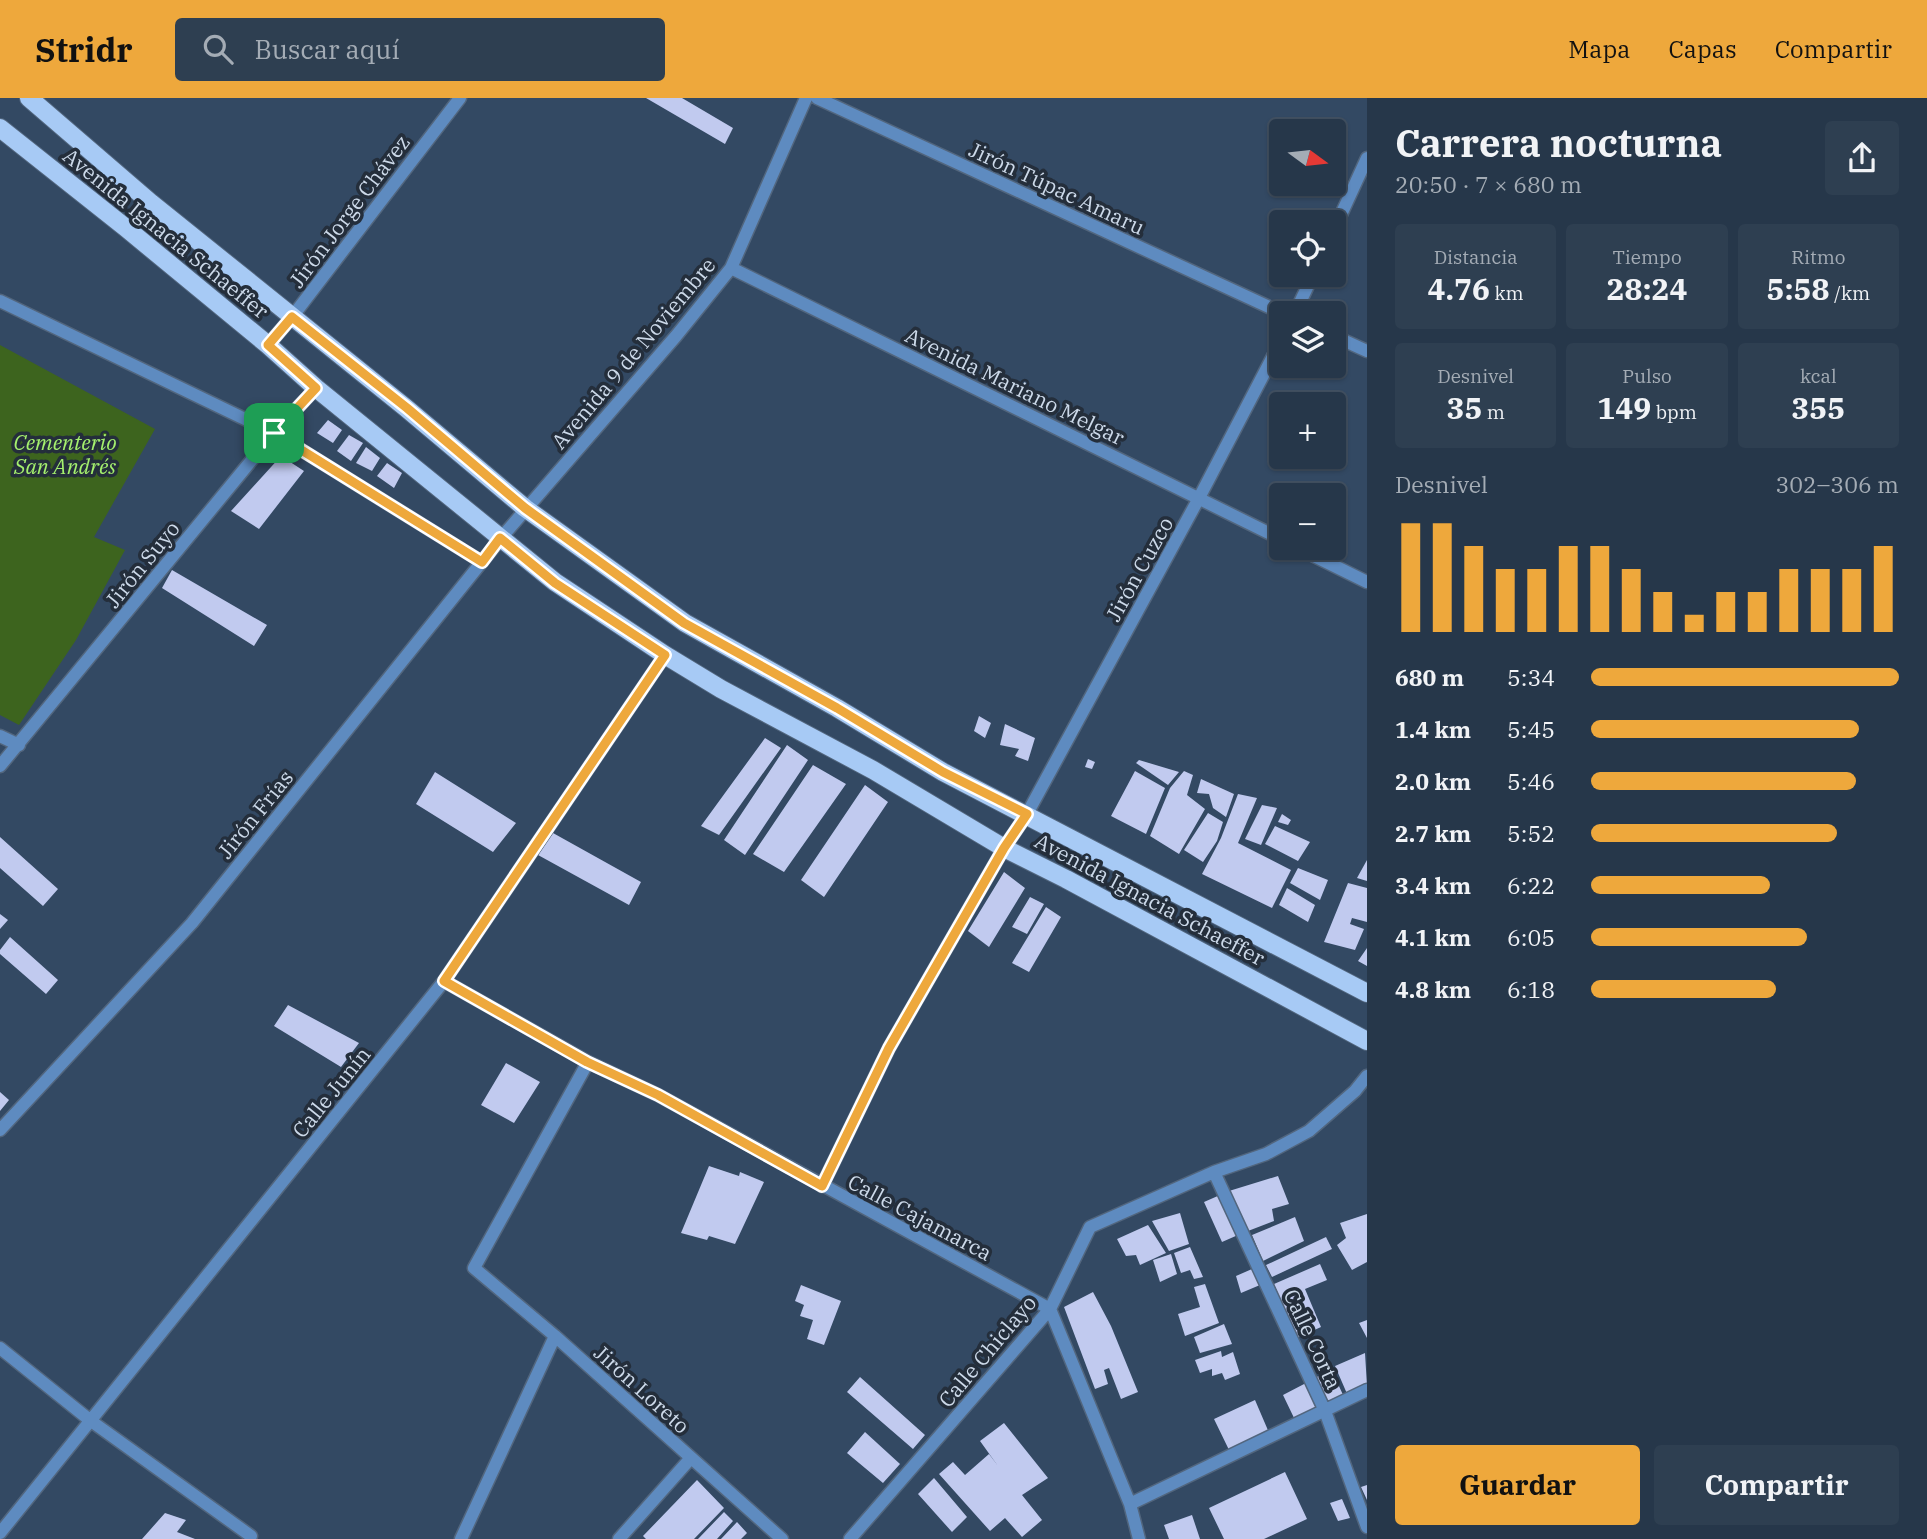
<!DOCTYPE html>
<html lang="es">
<meta charset="utf-8">
<style>
body{margin:0;font-family:"IBM Plex Serif",serif;background:#2e3f51;color:#f1f3f6;height:100vh;display:flex;flex-direction:column;font-size:26px;white-space:nowrap}
*{box-sizing:border-box;margin:0}
p{font-size:23px;color:#a4acb5}
.icon{flex:none;width:38px;height:38px;fill:none;stroke:currentColor;stroke-width:2;stroke-linecap:round;stroke-linejoin:round}
.map{position:relative;flex:1;overflow:hidden}
.side{display:flex;flex-direction:column;background:#26374a;width:560px}
.side>*{flex:none}
.needle{width:46px;rotate:105deg}
.buttons{position:absolute;left:1269px;top:21px;display:grid;gap:14px}
.buttons a{display:grid;place-items:center;width:77px;height:77px;border-radius:7px;background:#26374a;box-shadow:0 2px 5px #0004,0 0 0 2px #425162;font-size:35px}
.pin{position:absolute;display:grid;place-items:center;width:60px;height:60px;color:#fff;margin:-30px;border-radius:14px;box-shadow:0 4px 10px #0006}
.round{display:grid;place-items:center;flex:none;width:74px;height:74px;border-radius:7px;background:#2e3f51}
.overview{display:flex;align-items:center;justify-content:space-between;height:119px;padding:0 28px}
h1{font-size:38px;font-weight:700;line-height:52px}
.figures{display:grid;grid-template-columns:repeat(3,1fr);gap:10px;height:119px;padding:7px 28px}
.figures div{display:grid;align-content:center;border-radius:7px;background:#2e3f51;text-align:center}
.figures b{font-size:30px;font-weight:700}
.figures small{font-size:19px;font-weight:400}
.figures p{font-size:19px}
.chart{height:196px;padding:14px 28px}
.chart p{display:flex;justify-content:space-between}
.chart svg{width:100%;height:126px;margin-top:7px;stroke:#eea83c;stroke-width:6}
.button{display:flex;gap:14px;margin-top:auto;padding:14px 28px}
.button a{flex:1;height:80px;border-radius:7px;background:#eea83c;color:#111;font-size:28px;font-weight:700;line-height:80px;text-align:center}
.button a+a{background:#2e3f51;color:#f1f3f6}
ul{padding:0 28px;list-style:none;font-size:23px}
li{display:grid;grid-template-columns:112px 84px 1fr;align-items:center;height:52px}
li i{height:18px;border-radius:9px;background:#eea83c}
header{display:flex;align-items:center;gap:42px;box-sizing:border-box;height:98px;padding:0 35px;background:#eea83c;color:#111}
header strong{font-size:33px}
nav{display:flex;gap:38px;margin-inline-start:auto;font-size:24px}
.search{width:490px;height:63px;background:#2e3f51;display:flex;align-items:center;gap:18px;box-sizing:border-box;padding:0 24px;border-radius:7px;color:#a4acb5;font-size:26px}
main{display:flex;flex:1;min-height:0}
.map>svg:first-child{display:block}
</style>
<header>
<strong>Stridr</strong>
<div class="search"><svg class="icon" aria-label="search" viewBox="0 0 24 24"><circle cx="10" cy="10" r="6"/><path d="M15 15l6 6"/></svg>Buscar aquí</div>
<nav><a>Mapa</a><a>Capas</a><a>Compartir</a></nav>
</header>
<main>
<div class="map">
<svg width="1367" height="1441" viewBox="0 0 1367 1441">
<rect width="100%" height="100%" fill="#334963"/>
<path fill="#3d641e" d="M0,247L155,331L94,439L125,452L76,542L19,627L0,617Z"/>
<path fill="#c1caef" d="M646,0H682L733,30L725,46Z
M328,322L342,332L333,345L317,335Z
M349,337L363,345L351,363L337,353Z
M366,349L380,360L372,373L356,365Z
M281,358L304,373L259,431L231,413Z
M387,365L402,375L394,390L377,378Z
M172,472L267,527L254,548L162,490Z
M979,618L991,625L985,640L974,633Z
M1005,626L1035,640L1028,663L1015,658L1019,651L1000,647Z
M765,640L781,650L719,737L701,728Z
M787,647L808,662L745,757L724,742Z
M1088,661L1095,664L1092,671L1085,669Z
M1139,662L1179,674L1168,687L1136,665Z
M813,667L846,686L784,774L753,756Z
M1135,673L1165,690L1146,736L1111,718Z
M1184,673L1193,677L1187,697L1205,711L1179,756L1150,738L1170,690Z
M435,674L516,725L493,754L416,706Z
M1201,681L1234,696L1226,719L1213,710L1209,696L1197,695Z
M865,687L888,704L824,799L801,782Z
M1238,696L1257,700L1238,745L1291,772L1272,810L1202,776L1221,740Z
M1262,707L1277,710L1261,747L1245,741Z
M1208,715L1223,724L1217,743L1203,764L1184,752Z
M1282,716L1291,722L1288,727L1278,724Z
M1275,728L1310,744L1298,763L1265,746Z
M553,735L641,784L629,807L538,757Z
M0,739L58,791L43,808L0,770Z
M1367,762V783L1357,780Z
M1298,770L1328,782L1320,802L1290,785Z
M1004,774L1025,790L989,849L968,833Z
M1348,785L1367,790V824L1352,820L1350,826L1364,831L1355,852L1324,844Z
M1287,790L1315,807L1308,824L1279,807Z
M1030,799L1044,806L1027,836L1012,829Z
M1046,809L1061,819L1029,874L1012,865Z
M0,816L8,822L0,831Z
M10,839L58,882L46,896L0,856V852Z
M1367,850V868L1358,863Z
M288,907L359,945L341,969L274,928Z
M506,965L540,984L514,1025L481,1007Z
M0,994L9,1002L0,1013Z
M709,1068L739,1078L740,1074L764,1084L735,1146L709,1138L707,1142L681,1135Z
M1278,1078L1289,1106L1272,1111L1274,1123L1248,1133L1229,1093Z
M1220,1097L1238,1137L1222,1144L1204,1104Z
M1180,1115L1189,1146L1169,1153L1152,1123Z
M1367,1116V1164L1352,1172L1337,1147L1346,1140L1340,1125Z
M1295,1119L1304,1143L1263,1163L1252,1137Z
M1148,1127L1166,1155L1140,1167L1136,1157L1126,1158L1117,1141Z
M1326,1139L1332,1151L1272,1179L1266,1167Z
M1190,1149L1203,1179L1194,1181L1190,1172L1181,1175L1174,1155Z
M1171,1156L1177,1176L1160,1184L1153,1162Z
M1320,1166L1327,1182L1305,1191L1321,1229L1297,1240L1274,1186Z
M1252,1171L1260,1187L1241,1195L1236,1178Z
M1205,1186L1219,1225L1185,1238L1178,1216L1200,1209L1194,1189Z
M801,1187L841,1203L824,1247L807,1241L813,1222L800,1218L804,1207L795,1203Z
M1093,1194L1111,1228L1138,1294L1121,1301L1109,1270L1104,1272L1108,1286L1095,1291L1064,1209Z
M1367,1222V1240L1359,1225Z
M1224,1226L1232,1246L1200,1255L1194,1239Z
M1221,1253L1222,1259L1233,1254L1240,1276L1225,1282L1222,1275L1212,1278V1271L1200,1275L1195,1262Z
M1365,1255L1367,1288L1348,1298L1335,1268Z
M1332,1273L1344,1299L1328,1308L1314,1280Z
M860,1279L925,1337L913,1351L847,1294Z
M1306,1285L1320,1311L1295,1322L1283,1297Z
M1255,1302L1270,1337L1230,1354L1214,1321Z
M1004,1325L1048,1380L1022,1397L1042,1422L1022,1439L1005,1420L990,1433L939,1376L953,1364L965,1377L989,1356L998,1368L980,1343Z
M865,1334L900,1366L883,1385L847,1355Z
M1285,1374L1307,1421L1264,1441H1224L1209,1410Z
M934,1380L967,1419L952,1434L918,1396Z
M697,1382L724,1410L694,1441H646L643,1438Z
M1367,1387V1402L1361,1389Z
M1342,1401L1350,1420L1338,1423L1330,1405Z
M724,1414L733,1423L717,1441H698Z
M165,1415L186,1422L177,1434L195,1441H142Z
M1192,1417L1200,1441H1169L1164,1427Z
M737,1424L747,1435L741,1441H721Z"/>
<g fill="none" stroke-linecap="round" stroke-linejoin="round">
<g stroke="#52667e" stroke-width="15">
<path id="minor" d="M817,0L1282,215
M1334,132L1367,60
M731,170L1281,441
M0,203L274,335L482,464
M1295,215L1313,177
M1334,238L1367,253
M268,247L292,219L460,0
M1298,450L1367,484
M0,638L19,647
M0,668L274,335L316,290
M444,883L588,964L658,997L1050,1211L1130,1406L1139,1441
M588,964L474,1170L555,1238L782,1441
M0,1032L192,825L501,440L676,238L731,170L806,0
M1214,1074L1325,1313L1367,1429
M822,1088L889,950L1004,750L1027,716L1199,400L1281,243
M0,1250L91,1323L251,1438
M1130,1406L1367,1292
M0,1435L444,883L665,557
M461,1441L555,1238
M619,1441L690,1361
M850,1441L1050,1211L1090,1129L1214,1074L1266,1056L1309,1033L1355,993L1367,978"/>
</g>
<g stroke="#52667e" stroke-width="20">
<path id="major" d="M29,0L151,105L406,310L525,410L685,525L837,610L943,674L1367,895
M0,30L126,130L268,247L316,290L555,484L665,557L721,591L873,672L1004,750L1066,781L1367,943"/>
</g>
<use href="#minor" stroke="#5e8bc0" stroke-width="12"/>
<use href="#major" stroke="#a7caf5" stroke-width="18"/>
</g>
<g fill="none" stroke-linecap="round" stroke-linejoin="round">
<g stroke="#fff" stroke-width="14">
<path id="route" d="M292,219L407,310L525,410L684,525L837,610L943,674L1027,716L1004,750L889,950L822,1088L658,997L587,964L444,883L665,557L555,485L500,440L482,464L274,335L316,290L268,247Z"/>
</g>
<use href="#route" stroke="#eea83c" stroke-width="9"/>
</g>
<g text-anchor="middle" dominant-baseline="central" stroke-width="7" stroke-linejoin="round" paint-order="stroke">
<g font-size="21" fill="#ccd9e9" stroke="#242e3b">
<text transform="translate(1057 90) rotate(25)">Jirón Túpac Amaru</text>
<text transform="translate(349 113) rotate(-53)">Jirón Jorge Chávez</text>
<text transform="translate(166 135) rotate(39)">Avenida Ignacia Schaeffer</text>
<text transform="translate(633 255) rotate(-50)">Avenida 9 de Noviembre</text>
<text transform="translate(1015 288) rotate(26)">Avenida Mariano Melgar</text>
<text transform="translate(142 466) rotate(-51)">Jirón Suyo</text>
<text transform="translate(1139 471) rotate(-61)">Jirón Cuzco</text>
<text transform="translate(255 716) rotate(-51)">Jirón Frías</text>
<text transform="translate(1150 801) rotate(28)">Avenida Ignacia Schaeffer</text>
<text transform="translate(331 994) rotate(-51)">Calle Junín</text>
<text transform="translate(920 1119) rotate(28)">Calle Cajamarca</text>
<text transform="translate(1313 1241) rotate(65)">Calle Corta</text>
<text transform="translate(987 1253) rotate(-50)">Calle Chiclayo</text>
<text transform="translate(642 1291) rotate(42)">Jirón Loreto</text>
</g>
<g font-size="21" font-style="italic" fill="#a5f16e" stroke="#242e3b">
<text x="65" y="344">Cementerio<tspan x="65" dy="24">San Andrés</tspan></text>
</g>
</g>
</svg>
<div class="buttons">
<a><svg class="needle" viewBox="-14 -14 28 28"><path d="M0-13l5 13h-10z" fill="#e53935"/><path d="M0 13l5-13h-10z" fill="#a4acb5"/></svg></a>
<a><svg class="icon" aria-label="locate" viewBox="0 0 24 24"><circle cx="12" cy="12" r="6"/><path d="M12 2v4M12 18v4M2 12h4M18 12h4"/></svg></a>
<a><svg class="icon" aria-label="layers" viewBox="0 0 24 24"><path d="M12 4l9 5-9 5-9-5zM3 14l9 5 9-5"/></svg></a>
<a>+</a>
<a>−</a>
</div>
<div class="pin" style="left:274px;top:335px;background:#1e9e55"><svg class="icon" aria-label="arrive" viewBox="0 0 24 24"><path d="M6 21V4h12l-3 4 3 4H6"/></svg></div>
</div>
<section class="side">
<div class="overview"><div><h1>Carrera nocturna</h1><p>20:50 · 7 × 680 m</p></div><a class="round"><svg class="icon" aria-label="share" viewBox="0 0 24 24"><path d="M12 15V3M7 8l5-5 5 5M5 13v7h14v-7"/></svg></a></div>
<div class="figures">
<div><p>Distancia</p><b>4.76<small> km</small></b></div>
<div><p>Tiempo</p><b>28:24</b></div>
<div><p>Ritmo</p><b>5:58<small> /km</small></b></div>
</div>
<div class="figures">
<div><p>Desnivel</p><b>35<small> m</small></b></div>
<div><p>Pulso</p><b>149<small> bpm</small></b></div>
<div><p>kcal</p><b>355</b></div>
</div>
<div class="chart"><p><span>Desnivel</span>302–306 m</p>
<svg viewBox="0 0 160 44" preserveAspectRatio="none"><path d="M5 44V6M15 44V6M25 44V14M35 44V22M45 44V22M55 44V14M65 44V14M75 44V22M85 44V30M95 44V38M105 44V30M115 44V30M125 44V22M135 44V22M145 44V22M155 44V14"/></svg>
</div>
<ul>
<li><b>680 m</b>5:34<i style="width:100%"></i></li>
<li><b>1.4 km</b>5:45<i style="width:87%"></i></li>
<li><b>2.0 km</b>5:46<i style="width:86%"></i></li>
<li><b>2.7 km</b>5:52<i style="width:80%"></i></li>
<li><b>3.4 km</b>6:22<i style="width:58%"></i></li>
<li><b>4.1 km</b>6:05<i style="width:70%"></i></li>
<li><b>4.8 km</b>6:18<i style="width:60%"></i></li>
</ul>
<div class="button"><a>Guardar</a><a>Compartir</a></div>
</section>
</main>
